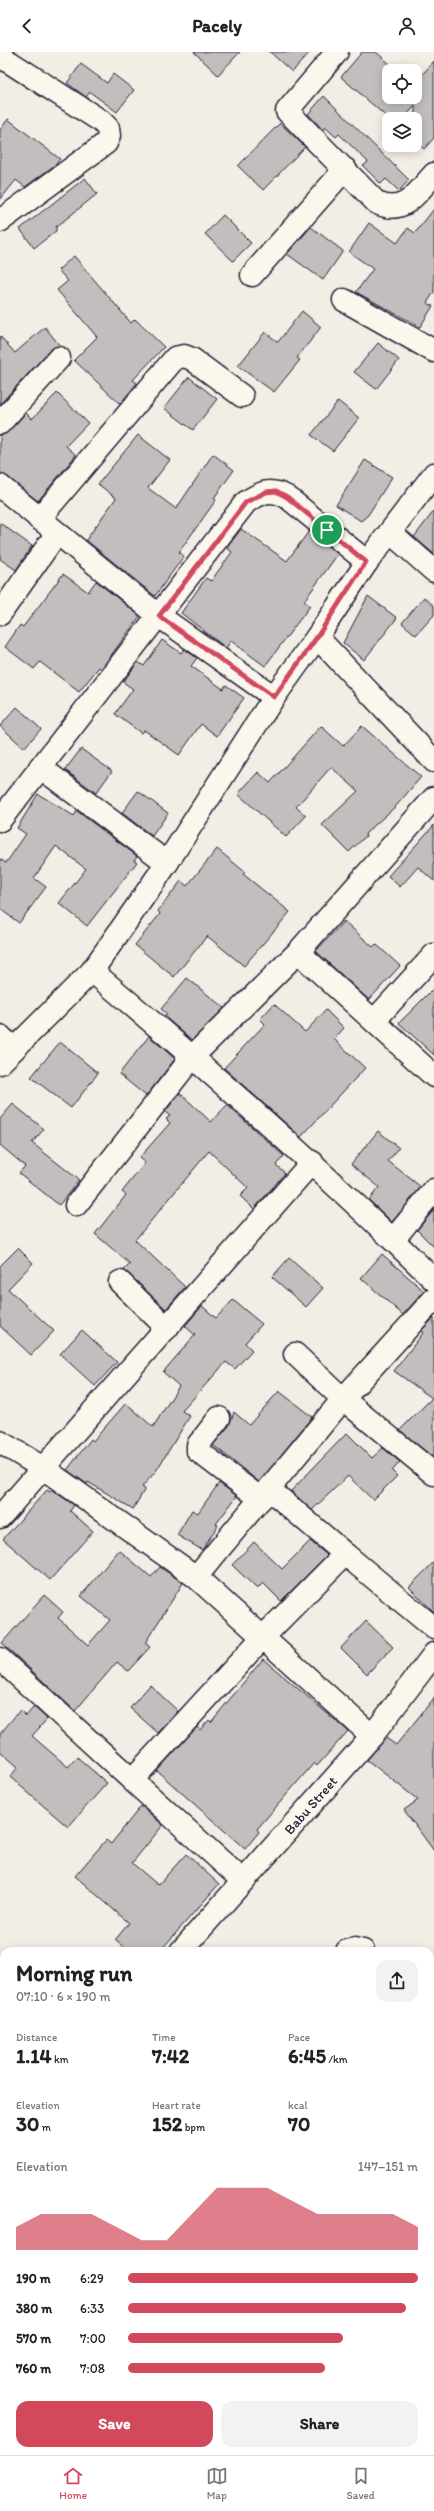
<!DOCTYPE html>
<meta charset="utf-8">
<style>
body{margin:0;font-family:Itim,sans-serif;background:#f2f2f2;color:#222;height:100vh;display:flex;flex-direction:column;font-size:15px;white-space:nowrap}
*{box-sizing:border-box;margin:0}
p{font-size:13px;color:#767676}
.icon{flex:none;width:22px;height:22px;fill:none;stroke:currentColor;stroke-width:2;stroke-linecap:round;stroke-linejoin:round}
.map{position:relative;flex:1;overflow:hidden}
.sheet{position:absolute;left:0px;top:1895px;width:434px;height:508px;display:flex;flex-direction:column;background:#fff;border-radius:12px 12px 0 0;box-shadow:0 2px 10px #0003}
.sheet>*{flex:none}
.tools{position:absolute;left:382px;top:12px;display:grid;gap:8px}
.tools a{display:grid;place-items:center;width:40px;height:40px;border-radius:8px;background:#fff;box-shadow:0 2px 10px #0003;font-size:20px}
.pin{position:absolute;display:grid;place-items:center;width:34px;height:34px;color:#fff;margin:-17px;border:2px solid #fff;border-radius:50%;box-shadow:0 1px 4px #0007}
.round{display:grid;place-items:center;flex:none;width:42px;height:42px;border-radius:12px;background:#f2f2f2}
.overview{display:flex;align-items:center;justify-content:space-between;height:68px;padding:0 16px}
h1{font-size:22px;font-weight:700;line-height:30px}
.figures{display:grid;grid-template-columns:repeat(3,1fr);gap:6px;height:68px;padding:4px 16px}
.figures div{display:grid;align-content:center}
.figures b{font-size:20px;font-weight:700}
.figures small{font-size:11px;font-weight:400}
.figures p{font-size:11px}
.chart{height:112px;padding:8px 16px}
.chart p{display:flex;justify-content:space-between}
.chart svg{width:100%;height:72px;margin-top:4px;fill:#d1495b;opacity:.7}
.cta{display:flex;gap:8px;margin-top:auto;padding:8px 16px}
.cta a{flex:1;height:46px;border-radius:12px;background:#d1495b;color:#fff;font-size:16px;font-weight:700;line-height:46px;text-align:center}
.cta a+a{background:#f2f2f2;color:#222}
ul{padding:0 16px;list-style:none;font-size:13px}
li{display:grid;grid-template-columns:64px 48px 1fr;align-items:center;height:30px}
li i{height:10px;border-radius:5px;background:#d1495b}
header{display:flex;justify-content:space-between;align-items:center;height:52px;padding:0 16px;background:#fff;font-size:18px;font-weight:700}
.tab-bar{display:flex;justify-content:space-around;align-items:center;height:56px;border-top:1px solid #e0e0e0;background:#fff;font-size:11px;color:#767676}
.tab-bar a{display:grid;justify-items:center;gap:2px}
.tab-bar .current{color:#d1495b}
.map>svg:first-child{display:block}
</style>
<header><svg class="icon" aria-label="back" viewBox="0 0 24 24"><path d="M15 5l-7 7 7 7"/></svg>Pacely<svg class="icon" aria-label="person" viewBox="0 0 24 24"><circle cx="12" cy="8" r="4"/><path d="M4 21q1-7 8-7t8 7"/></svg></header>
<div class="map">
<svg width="434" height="2403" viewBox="0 0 434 2403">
<rect width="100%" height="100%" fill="#f2eee5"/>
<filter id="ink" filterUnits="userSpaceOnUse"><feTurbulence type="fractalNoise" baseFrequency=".025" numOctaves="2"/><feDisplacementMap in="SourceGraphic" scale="8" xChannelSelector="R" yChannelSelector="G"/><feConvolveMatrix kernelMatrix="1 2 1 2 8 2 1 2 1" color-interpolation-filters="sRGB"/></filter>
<g filter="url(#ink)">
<path fill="#c2bebe" stroke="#22223b" d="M194,0H240L218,23Z
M270,0H310L292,20Z
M362,0H376L398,19H389V45H415V31L434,9V86L424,97L415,89V54L403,67H389L341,25Z
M81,12L107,31L113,22L134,38L117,60L90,40L86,45L67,31Z
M324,44L409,128L399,139L386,127L381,132L363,114L368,110L339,82L336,85L325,75L323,78L308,62Z
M8,67L60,107L55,113L25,135L16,128L0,148V78Z
M280,71L305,95L263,138L238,114Z
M85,126L97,142L56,175V179L34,196L20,177Z
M434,157V240L427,251L433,254L420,275L356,240L373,217L349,200L369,171L397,191L408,176L415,181Z
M223,163L251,191L233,209L205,182Z
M311,175L343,199L323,228L287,202Z
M74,204L131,271L135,267L164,295L133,328L137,331L120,352L74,308L97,285L57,238L68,229L58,218Z
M302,259L321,275L297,306L300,308L274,340L238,314L265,280L278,290Z
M45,275L60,294L50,298L0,352V284L15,301Z
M378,291L399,308L376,337L354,320Z
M189,325L217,347L193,378L164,356Z
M57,341L88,371L66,394L76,403L38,449L0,420V383L9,379L26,361L32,367Z
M338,349L359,366L333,399L311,383Z
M138,383L170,408L148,436L176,457L213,402L234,418L214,446L216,448L179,500L184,504L155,544L86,488L116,446L98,432Z
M365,408L392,425L368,463L361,469L336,453Z
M434,459V502L414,485Z
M0,471L32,494L16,518L0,507Z
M241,477L287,509L309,479L338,502L304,549L310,554L265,614L231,589L226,596L181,561L206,526L211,529L232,500L227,496Z
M63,522L88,540L96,529L140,564L101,617L99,615L79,640L40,610L34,617L5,595L20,573L23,575Z
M368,544L397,566L364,608L343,591Z
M424,545L434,554V563L416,583L402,571Z
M162,588L181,601L184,597L197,606L191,614L223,637L226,633L244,646L217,684L201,672L179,703L144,678L141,681L115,662L133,637L123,630L138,610L144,614Z
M17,655L41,677L24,696L0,674Z
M321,674L343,694L362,674L421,725L397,753L365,782L366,784L349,800L322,773L358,739L331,715L296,755L306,764L286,785L238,742L258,720L270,731Z
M81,697L112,719L96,741L65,718Z
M138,739L168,761L152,784L122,761Z
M38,742L74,764L77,759L137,804L134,808L137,810L87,874L59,851L86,817L56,794L34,826L46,835L19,871L0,857V807L6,811L26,782L17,776Z
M434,773V829L418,815L400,835L388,824Z
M217,797L245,820L243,822L290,860L244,914L207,884L174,925L135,893L160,862L158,859L181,829L187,834Z
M344,869L373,895L376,892L400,914L369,948L316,899Z
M187,926L224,956L192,988L165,965L167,962L161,957Z
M434,936V1003L399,971Z
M274,952L305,980L326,958L344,976L334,987L365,1016L301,1085L224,1016L265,972L260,967Z
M149,984L175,1007L146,1044L119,1022Z
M60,990L98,1021L71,1056L31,1025Z
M180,1041L211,1070L227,1053L284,1104L276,1113L285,1121L254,1157L240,1144L248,1136L209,1099L135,1188L185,1235L166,1257L124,1218L130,1212L95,1182L126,1143L122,1140L145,1111L139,1106L170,1071L166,1067L170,1064L165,1060Z
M13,1052L44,1077L32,1091L79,1128L59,1153L19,1121L25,1114L0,1093V1067Z
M378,1079L399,1096L388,1109L421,1135L392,1170L369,1148L379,1135L351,1112Z
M434,1158V1195L417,1178Z
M18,1196L33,1211L8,1237L54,1279L31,1303L0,1274V1214Z
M382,1202L424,1239L403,1263L361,1226Z
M289,1206L323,1236L306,1255L272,1225Z
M233,1248L262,1272L245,1291L252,1298L235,1317L226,1310L182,1359L190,1364L156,1419L142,1435L145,1437L133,1457L88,1430L87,1432L67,1418L91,1387L93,1389L126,1351L153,1375L179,1334L163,1320L195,1283L185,1274L202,1254L216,1266Z
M434,1266V1406L400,1378L432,1346L394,1319L423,1281L421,1279Z
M82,1278L117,1310L95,1334L60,1302Z
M279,1339L312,1365L259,1430L213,1393L229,1374L234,1360L249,1373Z
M347,1381L372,1406L383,1396L400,1410L392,1419L397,1424L373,1448L348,1424L312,1458L291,1439Z
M219,1431L237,1444L216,1472L218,1473L202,1498L177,1483L192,1458L198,1461Z
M47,1438L50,1440L52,1438L74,1453L70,1459L93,1479L50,1528L3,1487Z
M310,1489L327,1503L281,1549L263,1531L257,1537L232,1513L254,1490L282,1517Z
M119,1498L151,1525L160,1515L183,1531L145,1591L150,1595L128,1619L117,1610L75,1659L2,1591L44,1543L63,1560L58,1566L88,1593L110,1568L81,1544Z
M434,1510V1560L409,1535Z
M366,1569L393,1595L367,1622L341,1596Z
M263,1607L348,1679L317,1714L314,1711L257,1777L259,1780L245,1797L157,1719L197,1675L200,1678L209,1668L211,1670Z
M150,1633L178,1659L158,1681L130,1656Z
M434,1646V1799L404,1758L418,1748L367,1708L386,1686L396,1693Z
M34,1655L47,1667L32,1684L68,1715L77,1705L107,1731L68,1775L10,1725L18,1715L0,1699V1682L20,1658L26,1664Z
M141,1754L163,1773L132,1811L158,1833L186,1802L219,1832L160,1899H128L115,1888L129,1871L75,1824L106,1788L111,1792Z"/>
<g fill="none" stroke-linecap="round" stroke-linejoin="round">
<g stroke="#22223b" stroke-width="25">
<g id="minor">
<path d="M337,0L287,59L377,151C405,164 417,140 434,122"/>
<path d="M0,4L101,69L108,76L109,84L106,91L0,169"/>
<path d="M252,223L345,117"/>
<path d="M344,248L434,299"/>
<path d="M0,371L59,306"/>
<path d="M0,434L159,564L274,645"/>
<path d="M39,467L175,306L184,304L192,307L242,344"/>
<path d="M390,480L434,519"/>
<path d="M0,562L57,481"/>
<path d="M317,585L434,709"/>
<path d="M40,715L167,811"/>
<path d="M0,768L246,450C262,440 270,436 287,445L367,510"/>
<path d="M298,900L434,1024"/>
<path d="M92,919C195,1006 296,1095 393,1188"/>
<path d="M374,969L434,903"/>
<path d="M0,984L14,997"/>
<path d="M434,1138L393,1188L434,1228"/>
<path d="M76,1153L193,1004L298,900L434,746"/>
<path d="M120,1230L167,1276"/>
<path d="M295,1302L343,1347L434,1422"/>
<path d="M219,1366L198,1393V1399L261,1447"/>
<path d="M0,1390L43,1416L196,1525L372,1684"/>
<path d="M269,1437L345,1502"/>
<path d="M0,1465L312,1110"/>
<path d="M196,1525L343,1347L434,1247"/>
<path d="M0,1607L132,1728"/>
<path d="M243,1829L132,1728L263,1585L345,1502L434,1576"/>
<path id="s1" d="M181,1899L372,1684L434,1602"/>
<path d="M347,1899L354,1897L363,1899"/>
<path d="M430,1960L434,1963"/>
<path d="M430,2040L434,2036"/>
<path d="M0,2103L4,2098"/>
<path d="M0,2272L4,2267"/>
<path d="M0,2309L3,2321L0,2329"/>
</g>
</g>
<g stroke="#22223b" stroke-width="25">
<path id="tertiary" d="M0,1011L92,919L167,811L274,645L317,585L367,510L434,422
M0,2069L4,2073
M371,2399L375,2403"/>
</g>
<use href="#minor" stroke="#fbf7ec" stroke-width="22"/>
<use href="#tertiary" stroke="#fbf7ec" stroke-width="22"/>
</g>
</g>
<g fill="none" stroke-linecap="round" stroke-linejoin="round" filter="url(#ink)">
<g stroke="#fff" stroke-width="8">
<path id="route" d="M276,439L287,445L366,510L317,585L274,645L159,564L246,450L266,440Z"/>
</g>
<use href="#route" stroke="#d1495b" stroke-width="5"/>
</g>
<g text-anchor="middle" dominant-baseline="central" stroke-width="3" stroke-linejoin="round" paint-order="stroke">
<g font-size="14" fill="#22223b" stroke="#fbf7ec">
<text stroke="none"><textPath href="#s1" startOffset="195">Babu Street</textPath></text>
</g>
</g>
</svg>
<div class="tools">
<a><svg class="icon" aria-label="locate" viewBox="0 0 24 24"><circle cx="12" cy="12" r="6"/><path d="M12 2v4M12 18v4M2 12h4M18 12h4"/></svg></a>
<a><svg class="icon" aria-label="layers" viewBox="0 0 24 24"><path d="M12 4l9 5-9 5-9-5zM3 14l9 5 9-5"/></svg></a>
</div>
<div class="pin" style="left:327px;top:478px;background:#1e9e55"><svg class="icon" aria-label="arrive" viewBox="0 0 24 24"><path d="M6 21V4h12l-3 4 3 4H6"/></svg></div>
<section class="sheet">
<div class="overview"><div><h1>Morning run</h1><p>07:10 · 6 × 190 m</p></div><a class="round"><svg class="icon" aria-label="share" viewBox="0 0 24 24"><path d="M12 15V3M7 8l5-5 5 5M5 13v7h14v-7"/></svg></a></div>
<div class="figures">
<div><p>Distance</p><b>1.14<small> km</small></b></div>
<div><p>Time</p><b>7:42</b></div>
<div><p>Pace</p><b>6:45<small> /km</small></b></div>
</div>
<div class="figures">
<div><p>Elevation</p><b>30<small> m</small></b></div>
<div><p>Heart rate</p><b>152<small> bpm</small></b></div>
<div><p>kcal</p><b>70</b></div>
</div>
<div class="chart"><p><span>Elevation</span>147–151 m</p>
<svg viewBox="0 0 160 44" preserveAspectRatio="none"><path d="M0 44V30L10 22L20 22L30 22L40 30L50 38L60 38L70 22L80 6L90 6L100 6L110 14L120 22L130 22L140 22L150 22L160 30V44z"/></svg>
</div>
<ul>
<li><b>190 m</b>6:29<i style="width:100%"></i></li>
<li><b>380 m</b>6:33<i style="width:96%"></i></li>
<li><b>570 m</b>7:00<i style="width:74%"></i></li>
<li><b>760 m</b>7:08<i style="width:68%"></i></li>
</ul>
<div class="cta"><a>Save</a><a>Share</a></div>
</section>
</div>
<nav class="tab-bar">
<a class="current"><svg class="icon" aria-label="home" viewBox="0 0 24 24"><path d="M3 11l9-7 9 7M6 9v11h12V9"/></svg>Home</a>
<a><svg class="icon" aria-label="map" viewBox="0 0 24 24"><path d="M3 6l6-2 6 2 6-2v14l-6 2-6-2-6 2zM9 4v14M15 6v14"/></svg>Map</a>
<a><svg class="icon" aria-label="saved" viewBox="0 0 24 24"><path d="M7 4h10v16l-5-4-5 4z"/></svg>Saved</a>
</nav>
